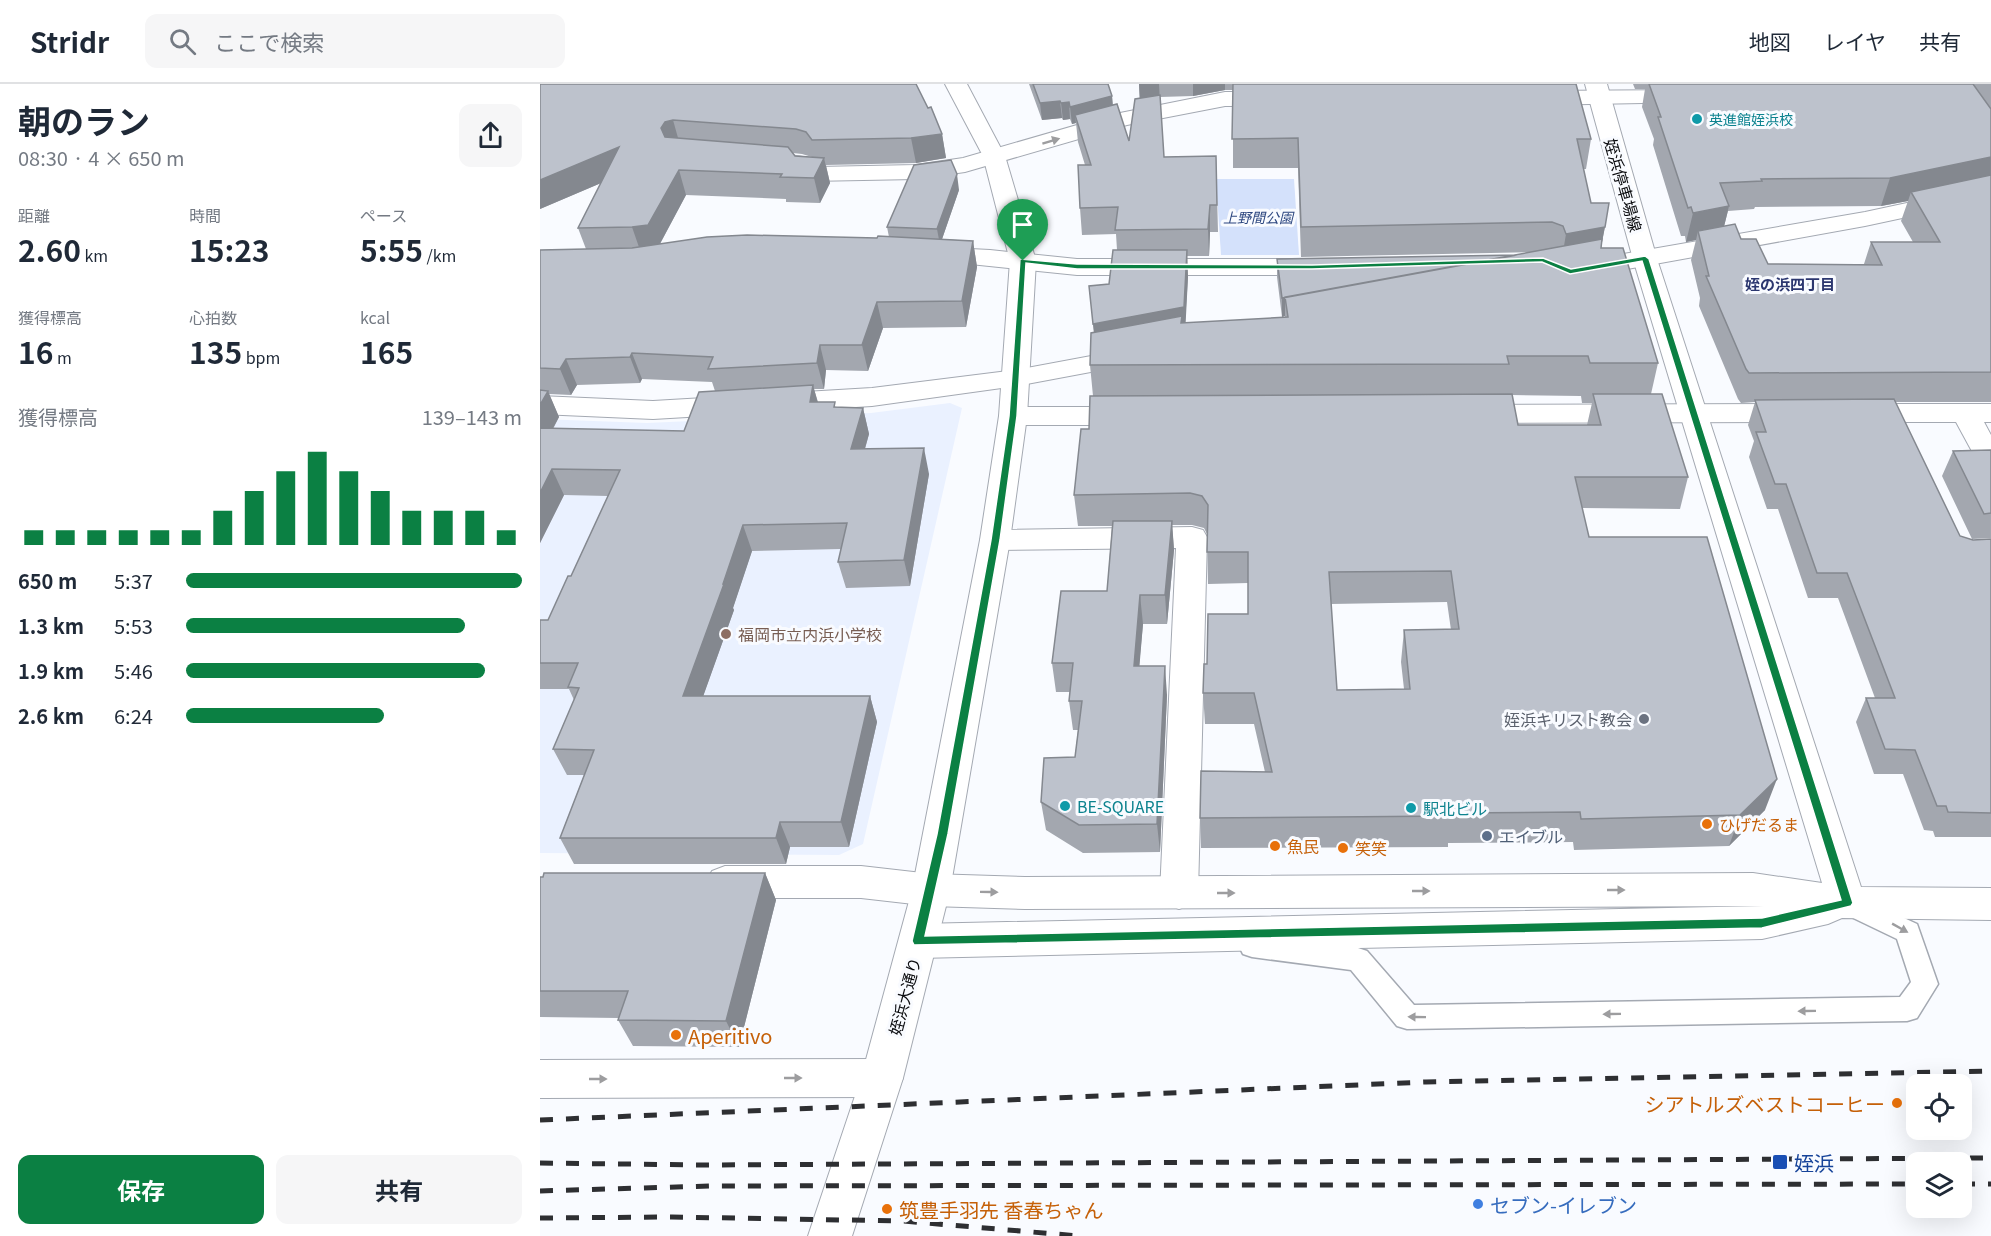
<!DOCTYPE html>
<html lang="ja">
<meta charset="utf-8">
<style>
body{margin:0;font-family:Georgia,"Noto Sans JP",serif;background:#f6f6f7;color:#1f2937;height:100vh;display:flex;flex-direction:column;font-size:22px;white-space:nowrap}
*{box-sizing:border-box;margin:0}
p{font-size:20px;color:#747a83}
.icon{flex:none;width:33px;height:33px;fill:none;stroke:currentColor;stroke-width:2;stroke-linecap:round;stroke-linejoin:round}
.map{position:relative;flex:1;overflow:hidden}
.details{display:flex;flex-direction:column;background:#fff;width:540px}
.details>*{flex:none}
.buttons{position:absolute;left:1366px;top:990px;display:grid;gap:12px}
.buttons a{display:grid;place-items:center;width:66px;height:66px;border-radius:12px;background:#fff;box-shadow:0 6px 24px #0002;font-size:30px}
.pin{position:absolute;display:grid;place-items:center;width:51px;height:51px;color:#fff;margin:-62px -26px;border-radius:50% 50% 50% 0;rotate:-45deg;box-shadow:0 0 6px #0007}
.pin .icon{rotate:45deg}
.round{display:grid;place-items:center;flex:none;width:63px;height:63px;border-radius:12px;background:#f6f6f7}
.headline{display:flex;align-items:center;justify-content:space-between;height:102px;padding:0 18px}
h1{font-size:33px;font-weight:700;line-height:45px}
.figures{display:grid;grid-template-columns:repeat(3,1fr);gap:9px;height:102px;padding:6px 18px}
.figures div{display:grid;align-content:center}
.figures b{font-size:30px;font-weight:700}
.figures small{font-size:16px;font-weight:400}
.figures p{font-size:16px}
.chart{height:168px;padding:12px 18px}
.chart p{display:flex;justify-content:space-between}
.chart svg{width:100%;height:108px;margin-top:6px;stroke:#0b8043;stroke-width:6}
.button{display:flex;gap:12px;margin-top:auto;padding:12px 18px}
.button a{flex:1;height:69px;border-radius:12px;background:#0b8043;color:#fff;font-size:24px;font-weight:700;line-height:69px;text-align:center}
.button a+a{background:#f6f6f7;color:#1f2937}
ul{padding:0 18px;list-style:none;font-size:20px}
li{display:grid;grid-template-columns:96px 72px 1fr;align-items:center;height:45px}
li i{height:15px;border-radius:8px;background:#0b8043}
header{display:flex;align-items:center;gap:36px;box-sizing:border-box;height:84px;padding:0 30px;background:#fff;border-bottom:2px solid #e0e1e3}
header strong{font-size:28px}
nav{display:flex;gap:33px;margin-inline-start:auto;font-size:21px}
.search{width:420px;height:54px;background:#f6f6f7;display:flex;align-items:center;gap:15px;box-sizing:border-box;padding:0 21px;border-radius:12px;color:#747a83;font-size:22px}
main{display:flex;flex:1;min-height:0}
.map>svg:first-child{display:block}
</style>
<header>
<strong>Stridr</strong>
<div class="search"><svg class="icon" aria-label="search" viewBox="0 0 24 24"><circle cx="10" cy="10" r="6"/><path d="M15 15l6 6"/></svg>ここで検索</div>
<nav><a>地図</a><a>レイヤ</a><a>共有</a></nav>
</header>
<main>
<section class="details">
<div class="headline"><div><h1>朝のラン</h1><p>08:30 · 4 × 650 m</p></div><a class="round"><svg class="icon" aria-label="share" viewBox="0 0 24 24"><path d="M12 15V3M7 8l5-5 5 5M5 13v7h14v-7"/></svg></a></div>
<div class="figures">
<div><p>距離</p><b>2.60<small> km</small></b></div>
<div><p>時間</p><b>15:23</b></div>
<div><p>ペース</p><b>5:55<small> /km</small></b></div>
</div>
<div class="figures">
<div><p>獲得標高</p><b>16<small> m</small></b></div>
<div><p>心拍数</p><b>135<small> bpm</small></b></div>
<div><p>kcal</p><b>165</b></div>
</div>
<div class="chart"><p><span>獲得標高</span>139–143 m</p>
<svg viewBox="0 0 160 44" preserveAspectRatio="none"><path d="M5 44V38M15 44V38M25 44V38M35 44V38M45 44V38M55 44V38M65 44V30M75 44V22M85 44V14M95 44V6M105 44V14M115 44V22M125 44V30M135 44V30M145 44V30M155 44V38"/></svg>
</div>
<ul>
<li><b>650 m</b>5:37<i style="width:100%"></i></li>
<li><b>1.3 km</b>5:53<i style="width:83%"></i></li>
<li><b>1.9 km</b>5:46<i style="width:89%"></i></li>
<li><b>2.6 km</b>6:24<i style="width:59%"></i></li>
</ul>
<div class="button"><a>保存</a><a>共有</a></div>
</section>
<div class="map">
<svg width="1451" height="1152" viewBox="0 0 1451 1152">
<rect width="100%" height="100%" fill="#f9fbff"/>
<path fill="#eaf1ff" d="M410,319L422,324L323,760L299,771L0,769V335L107,339L331,329Z"/>
<path fill="#d4e1fb" d="M676,95H754L759,171H681Z"/>
<g fill="none" stroke-linecap="round" stroke-linejoin="round">
<g stroke="#a4a9b2" stroke-width="3">
<path id="service" d="M1314,811L1377,840L1398,900L1377,934L1367,937L867,945L857,942L811,886L712,873L703,870L699,862L703,854L712,851L818,864L827,867L874,921L1360,913L1371,898L1357,855L1305,830L1301,822L1305,814Z"/>
</g>
<g stroke="#a4a9b2" stroke-width="2">
<path id="minor" d="M1149,6L1157,8L1160,13L1157,18L996,21L988,19L985,14L988,9L996,7Z
M685,8H738L746,10L749,15L746,20L738,22H685L587,41L425,88L376,95L270,97L262,95L255,85L241,83L237,78L241,73L249,71L270,74L277,83L376,81L423,74L575,30Z
M1451,101V115L1325,142L1043,193L1034,190L1030,185L1034,180L1043,177L1325,128Z
M391,163L450,166L537,175H783L792,178L796,183L792,188L783,191H537L382,175L379,170L382,165Z
M594,264L604,266L607,272L604,278L476,302L332,322L113,335L0,330V312L113,317L332,304L476,286Z
M1257,320L1267,323L1271,329L1267,335L1257,338L931,339L921,336L917,330L921,324L931,321Z
M1315,320H1451V338H1444L1451,351V386L1441,384L1416,338H1315L1305,335L1301,329L1305,323Z
M473,323H594L604,326L608,332L604,338L594,341H473L463,338L459,332L463,326Z
M652,443L663,446L667,453L658,809L652,820L639,825L626,820L620,809L636,464L455,466L444,463L440,456L444,449L455,446Z
M342,975L357,981L363,994L357,1007L342,1013L0,1014V976Z"/>
</g>
<g stroke="#a4a9b2" stroke-width="2">
<path id="tertiary" d="M1045,0H1067L1117,175L1321,803L1451,804V836L1302,834L1288,840L1222,855L378,874L364,869L359,857L364,845L378,840L1224,822L485,825L391,822L321,814H185L172,809L166,798L172,787L185,782H321L391,790L485,793L1213,789L1282,799L1093,175Z"/>
</g>
<g stroke="#a4a9b2" stroke-width="2">
<path id="secondary" d="M405,0H427L465,72L496,177L487,332L470,456L410,806L363,994L312,1152H268L321,994L372,806L440,456L459,332L470,177L443,72Z"/>
</g>
<use href="#service" fill="#fff" fill-rule="evenodd"/>
<use href="#minor" fill="#fff" fill-rule="evenodd"/>
<use href="#tertiary" fill="#fff" fill-rule="evenodd"/>
<use href="#secondary" fill="#fff" fill-rule="evenodd"/>
<path stroke="#2e2f32" stroke-width="5" stroke-dasharray="13 13" stroke-linecap="butt" d="M0,1036L886,998L1451,987
M0,1079L163,1081L1451,1074
M1422,1100H1451
M0,1107L170,1102L1377,1100
M0,1134L132,1133L363,1137L539,1152"/>
</g>
<path fill="#a3a7af" fill-rule="evenodd" d="M0,0L402,50L406,74L376,79L286,81L290,99L280,119L246,118V115L146,111L120,160L337,154L349,153L347,143L419,106L402,155L433,157L437,183L426,243L343,244L328,287L286,286L284,305H274L278,318L297,323L323,324L329,350L325,365L389,390L370,502L306,504L298,478L301,465L212,467L193,524L194,526L163,612H330L337,638L309,763H250L246,780H34L20,754L44,691H27L13,665L34,616L29,605H0V536H8L31,492L68,412L24,411L0,459V166L46,165L38,144L61,99L0,125ZM253,69L262,70L272,73L255,72ZM102,295L172,298L175,307L144,347L13,345L19,333L9,310L31,311L37,301L100,299Z
M489,0H568L572,12L573,21L589,57L600,15L599,0H1036L1051,55L1046,85H1043L1051,119H1069L1061,164L1118,279L1111,310L1148,393L1140,425L1042,424L1049,453L1225,726L1189,762L1034,766L1033,758L908,759V763L661,764L660,734L725,688L714,640H665L663,609L667,580L708,530V499L668,500L667,450L664,444L652,441H632L634,466L627,540H603L599,582L627,611L620,768L543,769L506,746L501,718L535,673L538,646H533L529,617L530,608H516L512,579L567,507L572,442H538L534,411L549,345L553,312L550,281L554,248L549,202L569,200L577,166L576,150L542,151L540,124L545,81L538,58L536,39L532,40L530,35L523,36L522,34L502,36ZM685,6H693V84H758L761,173L992,168L977,171L737,175V193L742,233L745,232V234L645,239L648,193L647,172H669L670,148H678L676,72L624,73L620,13L653,12ZM972,311L1041,312L1042,319H1052L1047,341H978ZM907,518L911,546H864L861,578L864,605L797,606L791,520Z
M1093,0H1451V318H1355L1420,452L1433,456L1451,455V753H1395L1393,747L1384,746L1363,690H1334L1316,638L1326,614H1335L1298,514H1268L1238,425H1227L1209,373L1214,357L1208,341L1215,318L1201,319L1198,315L1159,222L1160,214L1151,176L1156,156L1146,158L1145,152H1141L1113,61L1114,55L1102,23L1105,5H1095ZM1368,117L1361,137L1373,158H1331L1324,180H1228L1201,155L1184,142L1188,127L1214,125L1215,123L1341,122Z
M1451,366V454L1432,455L1402,392L1413,367Z
M225,789L236,816L199,963L93,962L78,936V934L0,933V793Z"/>
<path fill="#84888f" d="M599,0H619L620,19L600,23Z
M653,0H685V6L653,12Z
M572,12L573,28L535,31L536,39L532,40L530,23Z
M520,17L522,34L502,36L500,19Z
M529,18L530,35L523,36L521,19Z
M133,36L140,61L128,69L121,44L125,38Z
M402,50L406,74L376,79L371,54Z
M79,63L87,88L0,125V96Z
M1451,73V100L1371,108L1368,117L1341,122L1350,94Z
M284,74L290,99L280,119L274,94Z
M139,86L146,111L116,167L101,169L92,143Z
M417,90L419,106L400,161L397,145Z
M670,121V148L669,172L668,145Z
M1189,122L1182,151L1158,147L1156,156L1146,158L1153,129Z
M1065,143L1059,173L1021,180L1026,150Z
M433,157L437,183L426,243L422,217Z
M647,166L648,193L645,251L556,268L553,240Z
M742,214H745V232L742,233Z
M337,218L343,244L328,287L322,261Z
M280,261L286,286L284,305L277,279Z
M92,269L102,295L100,299L90,273Z
M26,275L37,301L31,311L20,285Z
M273,301L280,327L270,318Z
M8,307L19,333L0,368V321Z
M323,324L329,350L317,392L311,365Z
M384,364L389,390L370,502L364,476Z
M12,385L24,411L0,459V409Z
M632,437L634,466L627,540L625,511Z
M203,441L212,467L193,524L194,526L154,638L143,612Z
M600,511L603,540L597,611L594,582Z
M625,582L627,611L620,768L617,740Z
M330,612L337,638L309,763L301,738Z
M1237,695L1225,726L1189,762L1200,731Z
M240,738L250,763L246,780L236,754Z
M225,789L236,816L199,963L186,937Z"/>
<path fill="#bdc2cc" stroke="#84888f" stroke-width="1.5" fill-rule="evenodd" d="M0,0H376L388,24L391,23L402,50L371,54L272,56L266,48L256,45L133,36L125,38L121,44L125,53L248,63L255,72L284,74L274,94L240,93L242,90L139,86L108,141L92,143L38,144L79,63L0,96Z
M493,0H568L572,12L530,23L529,18L521,19L520,17L500,19Z
M693,0H1036L1051,55H1037L1051,119H1069L1065,143L1026,150L1023,142L1012,138L761,143L758,54L692,55Z
M1109,0H1433L1451,25V73L1350,94L1221,95L1222,97L1180,99L1189,122L1153,129L1151,123L1148,124L1118,33H1121Z
M620,11L624,73L676,72L677,121H670L668,145L575,146L578,123L540,124L538,81H551L535,31L577,20L589,57L595,15Z
M411,76L417,90L397,145L347,143L374,81Z
M1451,91V288L1209,289L1206,285L1166,192H1169L1158,147L1195,140L1201,155H1216L1228,180L1342,181L1331,158H1400L1371,108Z
M207,151L337,154L338,152L433,157L422,217L337,218L322,261H280L277,279L168,285L173,273L92,269L90,273L26,275L20,285L0,284V166L92,164L167,153Z
M1062,155L1061,164H1083L1118,279H1050L1048,272H967L969,280L550,281L551,249L642,232L641,239L748,233L745,213Z
M573,166H647L644,223L553,240L549,202L569,200Z
M977,171L742,214L737,175Z
M273,301L270,318H295L294,323L323,324L311,365L384,364L364,476L298,478L307,439L203,441L183,500H184L143,612H330L301,738H240L236,754H20L54,666L13,665L39,604L28,603L38,579H0V536H8L28,492H31L80,386L12,385L0,409V344L144,347L159,308Z
M0,306L8,307L0,321Z
M972,310L978,341H1061L1053,310H1122L1148,393H1035L1049,453H1167L1237,695L1200,731L1041,735L1040,728L912,729V732L660,734L661,687L732,688L714,609H663L664,580H667L668,530H708V468H667L668,421L662,412L650,409L534,411L541,345H549L550,312ZM911,487L919,545L864,546L870,605L797,606L789,488Z
M1354,315L1420,452L1433,456L1451,455V729L1408,728L1406,722H1397L1375,666L1345,665L1326,614H1355L1307,489H1277L1246,400H1235L1216,348H1226L1215,316Z
M1451,366V429L1444,430L1413,367Z
M573,437H632L625,511H600L594,582H625L617,740L539,741L501,718L504,674L535,673L542,617H529L533,579H512L521,507H567Z
M4,789H225L186,937L78,936L88,907H0V793H3Z"/>
<defs><path id="oneway-solid" d="M-6-.8H1V-3.2L6.5 0L1 3.2V.8H-6Z" transform="scale(1.5)"/></defs>
<g fill="#9d9d9f">
<use href="#oneway-solid" transform="translate(511 57) rotate(-17)"/>
<use href="#oneway-solid" transform="translate(1076 806)"/>
<use href="#oneway-solid" transform="translate(881 807)"/>
<use href="#oneway-solid" transform="translate(449 808) rotate(1)"/>
<use href="#oneway-solid" transform="translate(686 809)"/>
<use href="#oneway-solid" transform="translate(1360 844) rotate(29)"/>
<use href="#oneway-solid" transform="translate(1267 927) rotate(179)"/>
<use href="#oneway-solid" transform="translate(1072 930) rotate(179)"/>
<use href="#oneway-solid" transform="translate(877 933) rotate(-179)"/>
<use href="#oneway-solid" transform="translate(253 994)"/>
<use href="#oneway-solid" transform="translate(58 995)"/>
</g>
<path fill="#0b8043" stroke="#fff" stroke-width="1.5" fill-rule="evenodd" d="M1105,172L1109,175L1313,819L1311,822L1222,844L374,861L372,857L397,750L451,456L469,332L480,175L537,180L772,181L1003,174L1031,185ZM1102,177L1301,816L1222,834L385,852L408,750L460,456L477,332L486,179L537,185H772L1002,178L1030,190Z"/>
<g fill="#0f9aa8" stroke="#f9fbff" stroke-width="2">
<circle cx="1157" cy="35" r="6"/>
<circle cx="525" cy="722" r="6"/>
<circle cx="871" cy="724" r="6"/>
</g>
<circle fill="#8d6e63" stroke="#f9fbff" stroke-width="2" cx="186" cy="550" r="6"/>
<circle fill="#6b7280" stroke="#f9fbff" stroke-width="2" cx="1104" cy="635" r="6"/>
<g fill="#e8710a" stroke="#f9fbff" stroke-width="2">
<circle cx="1167" cy="740" r="6"/>
<circle cx="735" cy="762" r="6"/>
<circle cx="803" cy="764" r="6"/>
<circle cx="136" cy="951" r="6"/>
<circle cx="1357" cy="1019" r="6"/>
<circle cx="347" cy="1125" r="6"/>
</g>
<circle fill="#5c6f8a" stroke="#f9fbff" stroke-width="2" cx="947" cy="752" r="6"/>
<rect fill="#1a4fb4" stroke="#f9fbff" stroke-width="2" x="1232" y="1070" width="16" height="16" rx="3"/>
<circle fill="#3f7fe0" stroke="#f9fbff" stroke-width="2" cx="938" cy="1120" r="6"/>
<g text-anchor="middle" dominant-baseline="central" stroke-width="6" stroke-linejoin="round" paint-order="stroke">
<g font-size="14" fill="#0d838f" stroke="#f9fbff" text-anchor="start">
<text x="1169" y="35">英進館姪浜校</text>
</g>
<g font-size="14" font-style="italic" fill="#2d4780" stroke="#f9fbff">
<text x="718" y="133">上野間公園</text>
</g>
<g font-size="15" font-weight="bold" fill="#2b366f" stroke="#f9fbff">
<text x="1250" y="199">姪の浜四丁目</text>
</g>
<g font-size="16" fill="#0a0b0e" stroke="#f9fbff">
<text transform="translate(1084 101) rotate(74)">姪浜停車場線</text>
<text transform="translate(364 912) rotate(-75)">姪浜大通り</text>
</g>
<g font-size="16" fill="#785e54" stroke="#f9fbff" text-anchor="start">
<text x="198" y="550">福岡市立内浜小学校</text>
</g>
<g font-size="16" fill="#5b616d" stroke="#f9fbff" text-anchor="end">
<text x="1092" y="635">姪浜キリスト教会</text>
</g>
<g font-size="16" fill="#0d838f" stroke="#f9fbff" text-anchor="start">
<text x="537" y="722">BE-SQUARE</text>
<text x="883" y="724">駅北ビル</text>
</g>
<g font-size="16" fill="#c56008" stroke="#f9fbff" text-anchor="start">
<text x="1179" y="740">ひげだるま</text>
<text x="747" y="762">魚民</text>
<text x="815" y="764">笑笑</text>
</g>
<g font-size="16" fill="#4e5e75" stroke="#f9fbff" text-anchor="start">
<text x="959" y="752">エイブル</text>
</g>
<g font-size="20" fill="#c56008" stroke="#f9fbff" text-anchor="start">
<text x="148" y="951">Aperitivo</text>
<text x="1345" y="1019" text-anchor="end">シアトルズベストコーヒー</text>
<text x="359" y="1125">筑豊手羽先 香春ちゃん</text>
</g>
<g font-size="20" fill="#164399" stroke="#f9fbff" text-anchor="start">
<text x="1254" y="1078">姪浜</text>
</g>
<g font-size="20" fill="#366cbe" stroke="#f9fbff" text-anchor="start">
<text x="950" y="1120">セブン-イレブン</text>
</g>
</g>
</svg>
<div class="buttons">
<a><svg class="icon" aria-label="locate" viewBox="0 0 24 24"><circle cx="12" cy="12" r="6"/><path d="M12 2v4M12 18v4M2 12h4M18 12h4"/></svg></a>
<a><svg class="icon" aria-label="layers" viewBox="0 0 24 24"><path d="M12 4l9 5-9 5-9-5zM3 14l9 5 9-5"/></svg></a>
</div>
<div class="pin" style="left:483px;top:177px;background:#1e9e55"><svg class="icon" aria-label="arrive" viewBox="0 0 24 24"><path d="M6 21V4h12l-3 4 3 4H6"/></svg></div>
</div>
</main>
